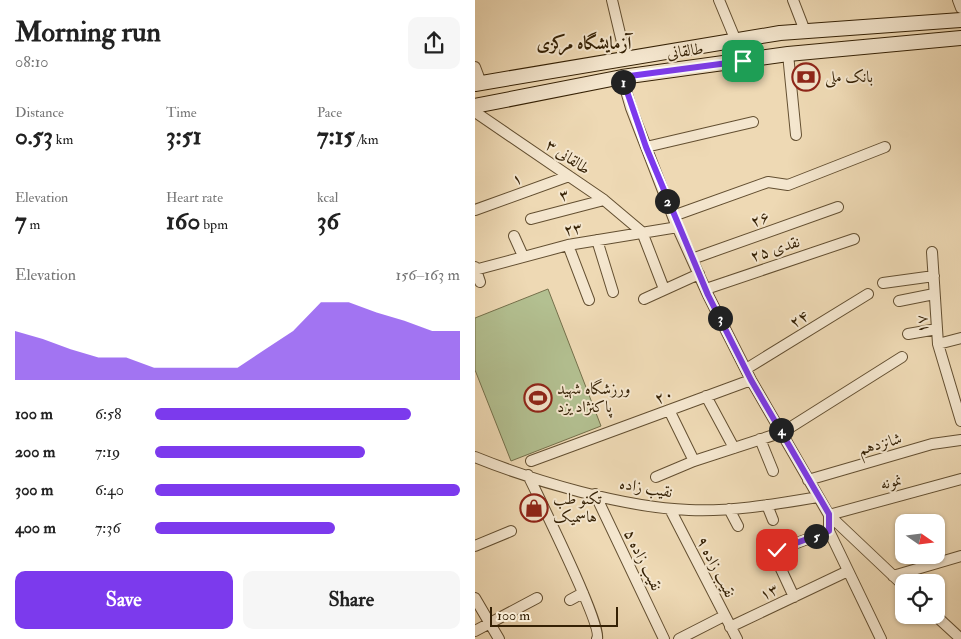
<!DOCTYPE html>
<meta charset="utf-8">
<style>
body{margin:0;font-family:"IM FELL Double Pica",Amiri,serif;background:#f6f6f6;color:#222;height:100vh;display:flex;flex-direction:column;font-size:19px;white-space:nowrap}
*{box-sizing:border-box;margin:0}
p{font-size:16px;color:#767676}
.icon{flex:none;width:28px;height:28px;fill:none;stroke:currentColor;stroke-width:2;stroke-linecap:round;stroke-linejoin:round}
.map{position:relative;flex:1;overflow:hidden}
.details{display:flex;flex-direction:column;background:#fff;width:475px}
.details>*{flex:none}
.needle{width:32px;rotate:104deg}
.tools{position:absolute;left:420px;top:514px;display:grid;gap:10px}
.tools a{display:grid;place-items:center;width:50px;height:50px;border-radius:10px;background:#fff;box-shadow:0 1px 4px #0004;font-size:25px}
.scale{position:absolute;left:15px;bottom:12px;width:128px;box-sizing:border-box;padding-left:5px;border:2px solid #352105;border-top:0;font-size:14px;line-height:18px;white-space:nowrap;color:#352105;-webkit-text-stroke:4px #f4e6ce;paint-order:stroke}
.pin{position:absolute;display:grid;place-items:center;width:42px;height:42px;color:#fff;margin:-21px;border-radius:10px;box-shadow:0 2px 8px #0006}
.km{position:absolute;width:25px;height:25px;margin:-12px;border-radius:50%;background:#222;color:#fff;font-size:14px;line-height:25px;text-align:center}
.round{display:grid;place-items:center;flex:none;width:52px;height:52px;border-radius:10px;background:#f6f6f6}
.headline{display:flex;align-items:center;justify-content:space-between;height:85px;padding:0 15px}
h1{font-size:28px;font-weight:800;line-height:38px}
.stats{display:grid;grid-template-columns:repeat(3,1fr);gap:8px;height:85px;padding:5px 15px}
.stats div{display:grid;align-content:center}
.stats b{font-size:25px;font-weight:800}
.stats small{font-size:14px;font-weight:400}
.stats p{font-size:14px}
.chart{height:140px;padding:10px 15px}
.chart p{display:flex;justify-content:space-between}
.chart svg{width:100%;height:90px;margin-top:5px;fill:#7c3aed;opacity:.7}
.cta{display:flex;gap:10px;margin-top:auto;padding:10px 15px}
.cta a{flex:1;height:58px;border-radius:10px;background:#7c3aed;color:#fff;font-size:20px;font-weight:800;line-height:58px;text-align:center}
.cta a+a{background:#f6f6f6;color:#222}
ul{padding:0 15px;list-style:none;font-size:16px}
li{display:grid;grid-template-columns:80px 60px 1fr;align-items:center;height:38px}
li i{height:12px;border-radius:6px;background:#7c3aed}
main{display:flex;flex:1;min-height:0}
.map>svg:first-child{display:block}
</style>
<main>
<section class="details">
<div class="headline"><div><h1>Morning run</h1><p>08:10</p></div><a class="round"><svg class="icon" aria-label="share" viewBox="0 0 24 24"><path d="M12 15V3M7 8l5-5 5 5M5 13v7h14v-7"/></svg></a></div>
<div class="stats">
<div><p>Distance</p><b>0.53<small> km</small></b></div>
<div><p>Time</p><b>3:51</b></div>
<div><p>Pace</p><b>7:15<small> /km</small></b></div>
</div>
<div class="stats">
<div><p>Elevation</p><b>7<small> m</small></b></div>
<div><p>Heart rate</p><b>160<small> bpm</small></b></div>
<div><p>kcal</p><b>36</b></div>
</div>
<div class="chart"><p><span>Elevation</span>156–163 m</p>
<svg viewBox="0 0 160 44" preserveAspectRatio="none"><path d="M0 44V20L10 24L20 29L30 33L40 33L50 38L60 38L70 38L80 38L90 29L100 20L110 6L120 6L130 11L140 15L150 20L160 20V44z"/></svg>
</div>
<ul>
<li><b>100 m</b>6:58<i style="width:84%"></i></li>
<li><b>200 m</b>7:19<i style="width:69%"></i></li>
<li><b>300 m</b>6:40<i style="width:100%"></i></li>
<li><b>400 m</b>7:36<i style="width:59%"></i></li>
</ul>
<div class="cta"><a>Save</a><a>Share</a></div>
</section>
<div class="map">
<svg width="486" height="639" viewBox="0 0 486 639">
<rect width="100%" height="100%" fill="#eed9b4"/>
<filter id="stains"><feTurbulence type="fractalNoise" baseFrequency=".004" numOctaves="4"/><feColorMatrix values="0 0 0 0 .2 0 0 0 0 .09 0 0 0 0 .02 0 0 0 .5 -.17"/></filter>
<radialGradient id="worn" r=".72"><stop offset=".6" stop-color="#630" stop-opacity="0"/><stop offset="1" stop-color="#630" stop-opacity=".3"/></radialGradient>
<path fill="#b3c091" stroke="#74704b" d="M73,289L126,426L36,461L0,370V318Z"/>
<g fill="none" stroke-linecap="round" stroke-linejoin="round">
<g stroke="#634f31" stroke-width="12">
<path id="street" d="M137,0L151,59
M244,0L261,41
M318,0L330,31
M483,0L486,8
M313,54L321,135
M0,67L6,83
M147,77L156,108L200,222L233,295L276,380L354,515L429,586
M0,112L129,200L167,232L189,289
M171,147L278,122
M0,210L94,176
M198,216L293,182L313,185L410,147
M56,219L129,200
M39,236L48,256
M122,240L138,292
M93,245L114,300
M457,252L463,344L486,421
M217,259L363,207
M0,267L5,282
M0,270L93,245L203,227
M408,283L459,276
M231,289L379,239
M169,299L224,274
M424,301L459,294
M433,334L462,329
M463,344L486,338
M271,369L393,294
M231,396L259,448
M194,410L219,461
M285,439L298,471
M0,457C62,482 147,507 214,510C257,512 301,504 343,497
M56,461L276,380
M53,475C63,496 128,627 122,639
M181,477L219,461L308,432L427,357
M333,480L457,444L486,440
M120,494L189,639
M292,505L298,520
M195,509L262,639
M254,509L263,526
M354,515L486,479
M354,515V531L406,639
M0,546L36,531
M418,576L486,556
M319,597L299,554L303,550L354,531
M0,598L24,639
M95,600L108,593
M460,615L486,639
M255,627L373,571
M0,631L62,598
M204,639L249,616"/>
</g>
<g stroke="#352105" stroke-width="16">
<path id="secondary" d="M0,84L305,33L486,20
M0,106L147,77L313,54L486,38"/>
</g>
<use href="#street" stroke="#f4e6ce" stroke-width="10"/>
<use href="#secondary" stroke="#f4e6ce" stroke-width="14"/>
</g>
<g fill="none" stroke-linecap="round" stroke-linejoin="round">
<g stroke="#fff" stroke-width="10">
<path id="route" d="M268,61L147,77L171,147L233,295L276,380L354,514V531L302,550"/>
</g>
<use href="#route" stroke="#7c3aed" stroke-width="6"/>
</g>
<defs>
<g id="bank-ring" transform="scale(1.4375)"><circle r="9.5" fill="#f4e6ce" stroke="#8f2418" stroke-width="1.5"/><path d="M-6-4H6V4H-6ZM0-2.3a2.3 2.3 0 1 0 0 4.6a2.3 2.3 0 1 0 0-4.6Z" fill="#8f2418"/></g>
<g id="stadium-ring" transform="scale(1.4375)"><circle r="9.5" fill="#f4e6ce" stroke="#8f2418" stroke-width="1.5"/><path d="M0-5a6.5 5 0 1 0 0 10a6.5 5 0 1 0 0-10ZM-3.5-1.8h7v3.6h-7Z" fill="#8f2418"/></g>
<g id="shop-ring" transform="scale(1.4375)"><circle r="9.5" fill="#f4e6ce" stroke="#8f2418" stroke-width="1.5"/><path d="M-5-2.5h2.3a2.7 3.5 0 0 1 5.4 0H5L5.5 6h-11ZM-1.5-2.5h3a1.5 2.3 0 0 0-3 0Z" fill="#8f2418"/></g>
</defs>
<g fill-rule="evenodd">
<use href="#bank-ring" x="331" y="77"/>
<use href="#stadium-ring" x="63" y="398"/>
<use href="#shop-ring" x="59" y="508"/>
</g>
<g text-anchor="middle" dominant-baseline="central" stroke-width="4" stroke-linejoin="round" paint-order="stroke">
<g font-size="16" fill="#352105" stroke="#f4e6ce">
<text transform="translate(210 51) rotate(-8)">طالقانی</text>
<text transform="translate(93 157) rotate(34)">طالقانی ۳</text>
<text transform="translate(42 179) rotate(-20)">۱</text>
<text transform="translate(89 195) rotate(-14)">۳</text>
<text transform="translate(285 219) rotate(-20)">۲۶</text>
<text transform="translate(98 229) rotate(-10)">۲۳</text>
<text transform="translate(300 249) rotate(-18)">۲۵ نقدی</text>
<text transform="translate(324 319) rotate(-32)">۲۴</text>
<text transform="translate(447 324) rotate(-94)">۱۷</text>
<text transform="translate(189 396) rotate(-20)">۲۰</text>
<text transform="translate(405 444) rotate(-16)">شانزدهم</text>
<text transform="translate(416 482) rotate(-15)">نمونه</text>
<text transform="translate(171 488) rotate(10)">نقیب زاده</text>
<text transform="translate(168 560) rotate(64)">نقیب زاده ۵</text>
<text transform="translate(241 567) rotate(63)">نقیب زاده ۹</text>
<text transform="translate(294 592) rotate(-25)">۱۳</text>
</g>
<g font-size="16" fill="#352105" stroke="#f4e6ce" text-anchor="start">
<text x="350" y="77">بانک ملی</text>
<text x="82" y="389">ورزشگاه شهید<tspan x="82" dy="18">پاکنژاد یزد</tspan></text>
<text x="78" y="499">تکنو طب<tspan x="78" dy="18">هاسمیک</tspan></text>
</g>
<g font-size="18" font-weight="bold" fill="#352105" stroke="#f4e6ce">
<text x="109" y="43">آزمایشگاه مرکزی</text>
</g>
</g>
<rect width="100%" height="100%" filter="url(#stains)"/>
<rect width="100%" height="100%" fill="url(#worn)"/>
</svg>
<div class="tools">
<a><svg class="needle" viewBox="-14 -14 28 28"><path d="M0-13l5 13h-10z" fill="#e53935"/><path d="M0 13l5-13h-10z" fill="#767676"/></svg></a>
<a><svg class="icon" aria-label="locate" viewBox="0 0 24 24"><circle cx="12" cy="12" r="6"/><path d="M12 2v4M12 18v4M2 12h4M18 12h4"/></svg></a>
</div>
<div class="scale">100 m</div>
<div class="pin" style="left:268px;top:61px;background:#1e9e55"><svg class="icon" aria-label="arrive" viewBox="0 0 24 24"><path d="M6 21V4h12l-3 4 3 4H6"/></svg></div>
<div class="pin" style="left:302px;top:550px;background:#d93025"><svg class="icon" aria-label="check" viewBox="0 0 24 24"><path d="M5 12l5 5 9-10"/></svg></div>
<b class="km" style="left:148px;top:82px">1</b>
<b class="km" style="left:192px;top:201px">2</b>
<b class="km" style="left:245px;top:318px">3</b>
<b class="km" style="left:306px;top:430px">4</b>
<b class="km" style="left:341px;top:536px">5</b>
</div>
</main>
